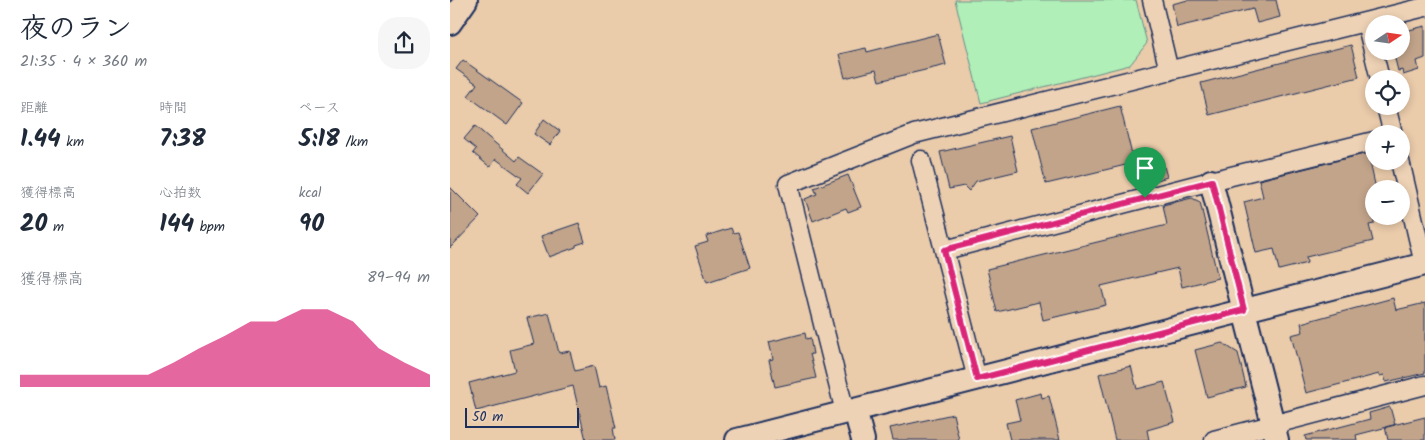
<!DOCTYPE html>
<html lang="ja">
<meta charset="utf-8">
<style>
body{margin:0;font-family:Kalam,"Klee One",sans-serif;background:#f6f6f7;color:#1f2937;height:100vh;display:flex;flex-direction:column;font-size:19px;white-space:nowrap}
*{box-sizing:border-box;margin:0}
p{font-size:16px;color:#747a83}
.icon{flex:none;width:28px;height:28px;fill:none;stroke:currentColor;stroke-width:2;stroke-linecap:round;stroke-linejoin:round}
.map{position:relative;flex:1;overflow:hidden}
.panel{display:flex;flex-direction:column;background:#fff;width:450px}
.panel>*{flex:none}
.needle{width:32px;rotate:77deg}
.controls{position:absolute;left:915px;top:15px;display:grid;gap:10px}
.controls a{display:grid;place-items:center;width:45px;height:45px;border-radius:50%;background:#fff;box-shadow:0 2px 8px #0003;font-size:25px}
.scale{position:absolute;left:15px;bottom:12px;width:114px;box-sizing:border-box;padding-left:5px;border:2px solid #1b2f5e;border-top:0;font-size:14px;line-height:18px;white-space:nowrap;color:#1b2f5e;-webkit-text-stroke:4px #eed2b5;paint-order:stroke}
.pin{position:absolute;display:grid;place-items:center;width:42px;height:42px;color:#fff;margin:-51px -21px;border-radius:50% 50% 50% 0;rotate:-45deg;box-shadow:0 0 5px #0007}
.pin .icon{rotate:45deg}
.round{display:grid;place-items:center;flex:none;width:52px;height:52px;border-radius:20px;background:#f6f6f7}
.head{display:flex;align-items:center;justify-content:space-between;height:85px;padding:0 20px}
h1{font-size:28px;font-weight:800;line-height:38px}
.metrics{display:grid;grid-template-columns:repeat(3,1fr);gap:8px;height:85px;padding:5px 20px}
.metrics div{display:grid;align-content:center}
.metrics b{font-size:25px;font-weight:800}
.metrics small{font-size:14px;font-weight:400}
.metrics p{font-size:14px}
.chart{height:140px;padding:10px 20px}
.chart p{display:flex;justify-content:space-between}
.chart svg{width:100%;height:90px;margin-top:5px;fill:#db2777;opacity:.7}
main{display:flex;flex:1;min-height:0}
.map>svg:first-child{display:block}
</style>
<main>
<section class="panel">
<div class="head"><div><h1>夜のラン</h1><p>21:35 · 4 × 360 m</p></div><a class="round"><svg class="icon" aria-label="share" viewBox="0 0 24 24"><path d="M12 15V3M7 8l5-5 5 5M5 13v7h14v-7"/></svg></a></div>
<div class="metrics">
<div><p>距離</p><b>1.44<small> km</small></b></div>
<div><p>時間</p><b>7:38</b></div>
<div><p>ペース</p><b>5:18<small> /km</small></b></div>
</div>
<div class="metrics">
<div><p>獲得標高</p><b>20<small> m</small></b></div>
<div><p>心拍数</p><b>144<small> bpm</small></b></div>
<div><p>kcal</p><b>90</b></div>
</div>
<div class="chart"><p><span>獲得標高</span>89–94 m</p>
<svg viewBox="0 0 160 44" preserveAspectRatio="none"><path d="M0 44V38L10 38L20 38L30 38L40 38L50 38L60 32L70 25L80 19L90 12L100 12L110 6L120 6L130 12L140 25L150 32L160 38V44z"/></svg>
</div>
</section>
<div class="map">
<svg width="975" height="440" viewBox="0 0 975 440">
<rect width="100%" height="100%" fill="#eacbaa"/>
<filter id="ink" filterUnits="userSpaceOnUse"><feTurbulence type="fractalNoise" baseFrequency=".02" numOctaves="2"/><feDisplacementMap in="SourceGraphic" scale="10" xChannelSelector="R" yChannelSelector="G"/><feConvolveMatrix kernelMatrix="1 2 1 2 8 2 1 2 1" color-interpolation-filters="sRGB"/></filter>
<g filter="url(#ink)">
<path fill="#b0efb7" stroke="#668f8a" d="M505,0H686L697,43L680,65L531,103Z"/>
<path fill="#c2a48a" stroke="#1b2f5e" d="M738,0H826L830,17L807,23L803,9L727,27L722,4Z
M975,26V58L967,61L969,70L953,75L952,70L948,71L943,51H951V32Z
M488,34L496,65L429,81L426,70L395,78L389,54L416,48L417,52Z
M901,45L909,77L759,115L751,83Z
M13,60L73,103L57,125L18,96L27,84L6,69Z
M670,106L684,163L596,184L582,128Z
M94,119L110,131L100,145L84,134Z
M25,126L66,161L69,157L93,174L78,193L67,184L72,178L46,159L40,167L23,153L26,149L14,139Z
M560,136L568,171L526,181L519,191L514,186L499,189L490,152Z
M918,153L926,189H924V224L919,225L923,241L856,257L857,263L829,270L824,249L806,253L794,202L813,197L809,180Z
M712,159L717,177L701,182L696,164Z
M398,175L411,207L398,212L396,208L363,221L355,199L367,194L364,188Z
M0,187L30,217L0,248Z
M742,198L750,202L768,278L732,287L728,268L651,286L656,305L593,320L589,302L547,312L537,269L717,225L713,205Z
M129,223L135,242L126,245V247L99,257L91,236Z
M281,228L283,233L288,232L300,268L257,282L245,246L258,242L256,236Z
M943,298L946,310L975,303V373L936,382L934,375L930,376L929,374L856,393L841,335L853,332L851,323Z
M99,313L109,353L120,351L125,371L144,366L149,388L156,386L166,428H163L165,440H136L123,386L26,411L19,383L65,371L60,350L84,344L77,318Z
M355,333L356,339L360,338L363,354H360L366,378L325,387L319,360L323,359L319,342Z
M772,343L788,353L796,387L757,397L745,350Z
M681,366L687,389L714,382L725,422L697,430L699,440H665L649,374Z
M591,393L592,398L599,396L610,440H560L556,423L570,420L565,400Z
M940,407L945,425L906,435L907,440H856L855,436L920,419L919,413Z
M503,414L509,440H443L440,428Z
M975,417V440H938L935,427Z"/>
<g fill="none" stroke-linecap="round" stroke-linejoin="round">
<g stroke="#1b2f5e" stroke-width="21">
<path id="minor" d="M702,0L719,71
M916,22L930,79
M936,106L943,134
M471,160L527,379
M950,161L974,264
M495,250L761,181L924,141
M395,412L338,184L464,134L975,7
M764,440L975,385"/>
</g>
<g stroke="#1b2f5e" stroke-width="26">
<path id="tertiary" d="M0,23L16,0
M761,181L827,440
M405,410L413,440
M287,440L975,264"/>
</g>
<use href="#minor" stroke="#eed2b5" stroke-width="18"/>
<use href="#tertiary" stroke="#eed2b5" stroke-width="22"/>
</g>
</g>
<g fill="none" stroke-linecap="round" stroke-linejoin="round" filter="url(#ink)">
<g stroke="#fff" stroke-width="10">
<path id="route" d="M762,181L794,310L527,379L494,250Z"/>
</g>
<use href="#route" stroke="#db2777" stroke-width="6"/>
</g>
</svg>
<div class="controls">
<a><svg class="needle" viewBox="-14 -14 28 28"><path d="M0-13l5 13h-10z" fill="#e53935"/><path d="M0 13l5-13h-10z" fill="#747a83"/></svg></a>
<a><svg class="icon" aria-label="locate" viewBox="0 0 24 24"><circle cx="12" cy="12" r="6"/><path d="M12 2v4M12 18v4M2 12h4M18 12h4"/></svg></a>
<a>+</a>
<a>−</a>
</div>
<div class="scale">50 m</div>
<div class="pin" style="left:695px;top:198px;background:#1e9e55"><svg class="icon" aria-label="arrive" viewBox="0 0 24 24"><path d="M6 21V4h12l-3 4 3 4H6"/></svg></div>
</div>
</main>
